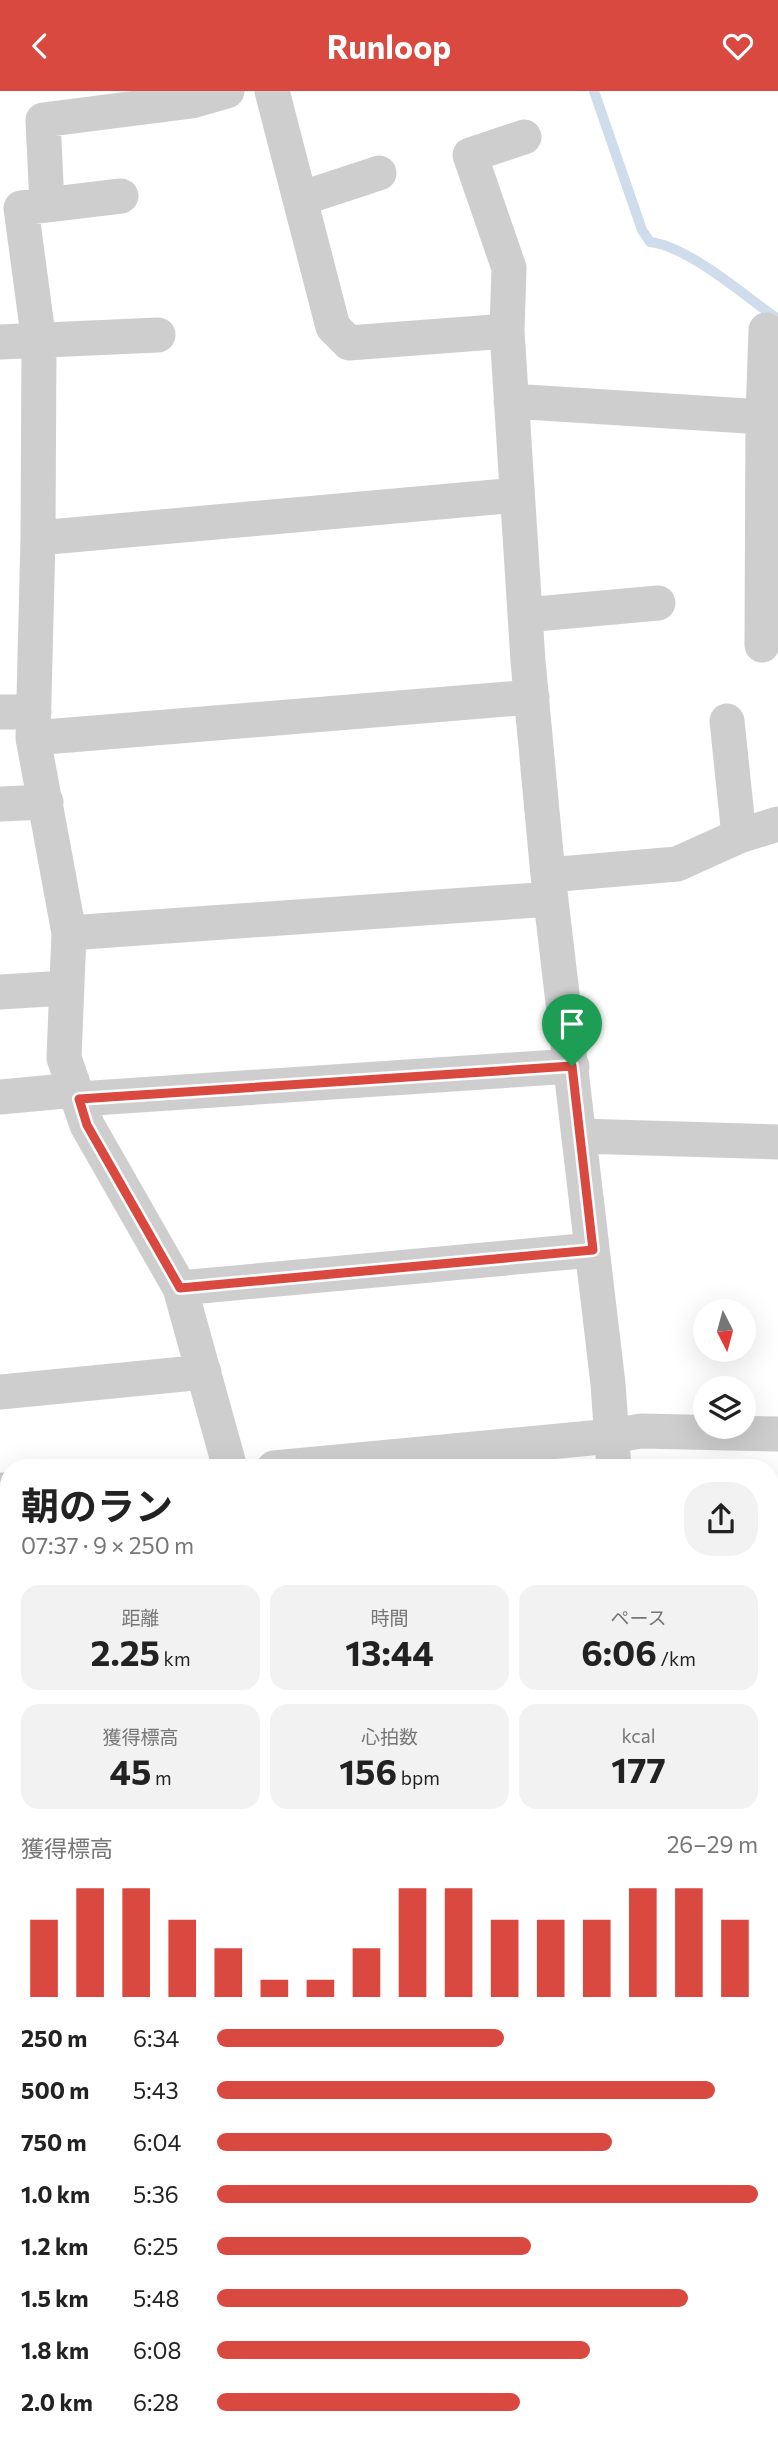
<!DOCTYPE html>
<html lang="ja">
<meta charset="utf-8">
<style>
body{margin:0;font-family:Commissioner,"Noto Sans JP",sans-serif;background:#f2f2f2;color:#222;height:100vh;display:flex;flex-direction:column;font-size:26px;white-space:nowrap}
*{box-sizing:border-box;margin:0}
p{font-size:23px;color:#767676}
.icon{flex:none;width:38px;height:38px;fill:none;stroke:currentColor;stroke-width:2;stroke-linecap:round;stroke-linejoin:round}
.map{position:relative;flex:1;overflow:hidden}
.sheet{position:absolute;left:0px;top:1368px;width:779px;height:989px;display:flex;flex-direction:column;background:#fff;border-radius:28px 28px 0 0;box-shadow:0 7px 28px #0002}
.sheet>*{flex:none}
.needle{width:46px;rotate:174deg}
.buttons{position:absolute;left:693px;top:1208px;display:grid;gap:14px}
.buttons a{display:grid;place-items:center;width:63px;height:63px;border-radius:50%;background:#fff;box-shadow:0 7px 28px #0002;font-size:35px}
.pin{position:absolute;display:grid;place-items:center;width:60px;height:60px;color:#fff;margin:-72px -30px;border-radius:50% 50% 50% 0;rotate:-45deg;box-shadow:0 0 7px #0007}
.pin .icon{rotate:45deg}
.round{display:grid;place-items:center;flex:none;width:74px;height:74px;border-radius:28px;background:#f2f2f2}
.headline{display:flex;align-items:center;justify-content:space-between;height:119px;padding:0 21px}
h1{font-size:38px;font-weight:700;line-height:52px}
.figures{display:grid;grid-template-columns:repeat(3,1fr);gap:10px;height:119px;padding:7px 21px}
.figures div{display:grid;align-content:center;border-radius:18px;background:#f2f2f2;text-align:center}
.figures b{font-size:35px;font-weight:700}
.figures small{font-size:19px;font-weight:400}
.figures p{font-size:19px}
.chart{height:196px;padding:14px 21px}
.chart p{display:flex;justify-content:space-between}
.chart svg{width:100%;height:126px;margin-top:7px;stroke:#da4940;stroke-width:6}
ul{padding:0 21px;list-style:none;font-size:23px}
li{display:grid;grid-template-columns:112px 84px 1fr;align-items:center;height:52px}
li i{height:18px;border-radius:9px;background:#da4940}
header{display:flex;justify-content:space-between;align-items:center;height:91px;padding:0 21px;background:#da4940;color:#fff;font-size:32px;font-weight:700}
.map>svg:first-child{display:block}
</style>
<header><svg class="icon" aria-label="back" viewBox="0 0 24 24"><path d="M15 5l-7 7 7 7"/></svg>Runloop<svg class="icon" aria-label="heart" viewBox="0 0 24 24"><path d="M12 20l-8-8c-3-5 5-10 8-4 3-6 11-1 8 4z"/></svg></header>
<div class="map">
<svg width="778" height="2357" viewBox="0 0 778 2357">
<rect width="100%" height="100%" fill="#fff"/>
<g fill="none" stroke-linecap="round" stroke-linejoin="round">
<path stroke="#cedceb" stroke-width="10" d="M594,0L642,139L650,151C688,155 746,206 778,228"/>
</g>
<path fill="#181818" d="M778,1782V1808H776L774,1783Z
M58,2348H284L285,2357H59Z
M608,2348H662L663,2357H609Z"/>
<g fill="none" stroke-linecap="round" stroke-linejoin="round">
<path stroke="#cecece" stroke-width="35" d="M272,0L333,236L349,252L507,240
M524,46L470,64L509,177L507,240L528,570L548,784L608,1293L614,1377
M300,108L379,82
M47,114L43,29L192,10L227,0
M0,251L158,244
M511,310L763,326L762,554
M763,326L766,239
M38,447L39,251L21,117L121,105
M525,524L658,512
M0,621H34
M727,630L739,745
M33,647L38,447L517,404
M0,713L46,711
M548,784L677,773L739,745L778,733
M69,842L551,808
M0,901L66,897
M0,1006L75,999
M79,1008L572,975
M580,1045L778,1051
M180,1197L592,1159
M0,1301L204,1281
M230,1377L180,1197L87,1034L64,967L69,842L33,647L532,606
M274,1377L612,1345L641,1340L778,1343
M0,1399H9
M770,1669H778
M0,1922L9,1920
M770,2181L778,2180
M685,2348L686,2357"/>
<path stroke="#868686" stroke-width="5" stroke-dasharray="7 5" stroke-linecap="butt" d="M770,1868L778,1865
M0,2104L9,2102"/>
</g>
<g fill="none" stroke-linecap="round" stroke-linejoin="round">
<g stroke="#fff" stroke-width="14">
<path id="route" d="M572,975L593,1159L180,1197L87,1034L79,1008Z"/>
</g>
<use href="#route" stroke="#da4940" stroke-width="9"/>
</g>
</svg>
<div class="buttons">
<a><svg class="needle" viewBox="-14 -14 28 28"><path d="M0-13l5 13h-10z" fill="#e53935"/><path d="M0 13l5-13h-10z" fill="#767676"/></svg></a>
<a><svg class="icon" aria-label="layers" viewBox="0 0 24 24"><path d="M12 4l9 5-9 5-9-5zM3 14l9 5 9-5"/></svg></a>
</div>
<div class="pin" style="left:572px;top:975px;background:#1e9e55"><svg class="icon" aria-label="arrive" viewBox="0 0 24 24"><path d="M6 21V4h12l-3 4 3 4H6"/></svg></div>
<section class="sheet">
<div class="headline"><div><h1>朝のラン</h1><p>07:37 · 9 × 250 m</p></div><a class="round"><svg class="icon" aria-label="share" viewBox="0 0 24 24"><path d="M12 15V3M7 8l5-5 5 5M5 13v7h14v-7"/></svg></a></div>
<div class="figures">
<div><p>距離</p><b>2.25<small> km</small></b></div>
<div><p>時間</p><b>13:44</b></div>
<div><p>ペース</p><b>6:06<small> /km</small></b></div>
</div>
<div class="figures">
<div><p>獲得標高</p><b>45<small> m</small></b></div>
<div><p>心拍数</p><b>156<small> bpm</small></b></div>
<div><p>kcal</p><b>177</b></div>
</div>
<div class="chart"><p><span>獲得標高</span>26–29 m</p>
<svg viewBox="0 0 160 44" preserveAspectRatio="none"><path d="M5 44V17M15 44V6M25 44V6M35 44V17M45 44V27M55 44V38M65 44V38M75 44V27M85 44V6M95 44V6M105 44V17M115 44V17M125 44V17M135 44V6M145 44V6M155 44V17"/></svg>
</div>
<ul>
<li><b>250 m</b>6:34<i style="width:53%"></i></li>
<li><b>500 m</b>5:43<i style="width:92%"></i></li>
<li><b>750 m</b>6:04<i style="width:73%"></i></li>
<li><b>1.0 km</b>5:36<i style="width:100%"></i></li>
<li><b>1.2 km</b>6:25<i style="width:58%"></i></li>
<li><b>1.5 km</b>5:48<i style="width:87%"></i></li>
<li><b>1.8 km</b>6:08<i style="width:69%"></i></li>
<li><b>2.0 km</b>6:28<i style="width:56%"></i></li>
</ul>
</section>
</div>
